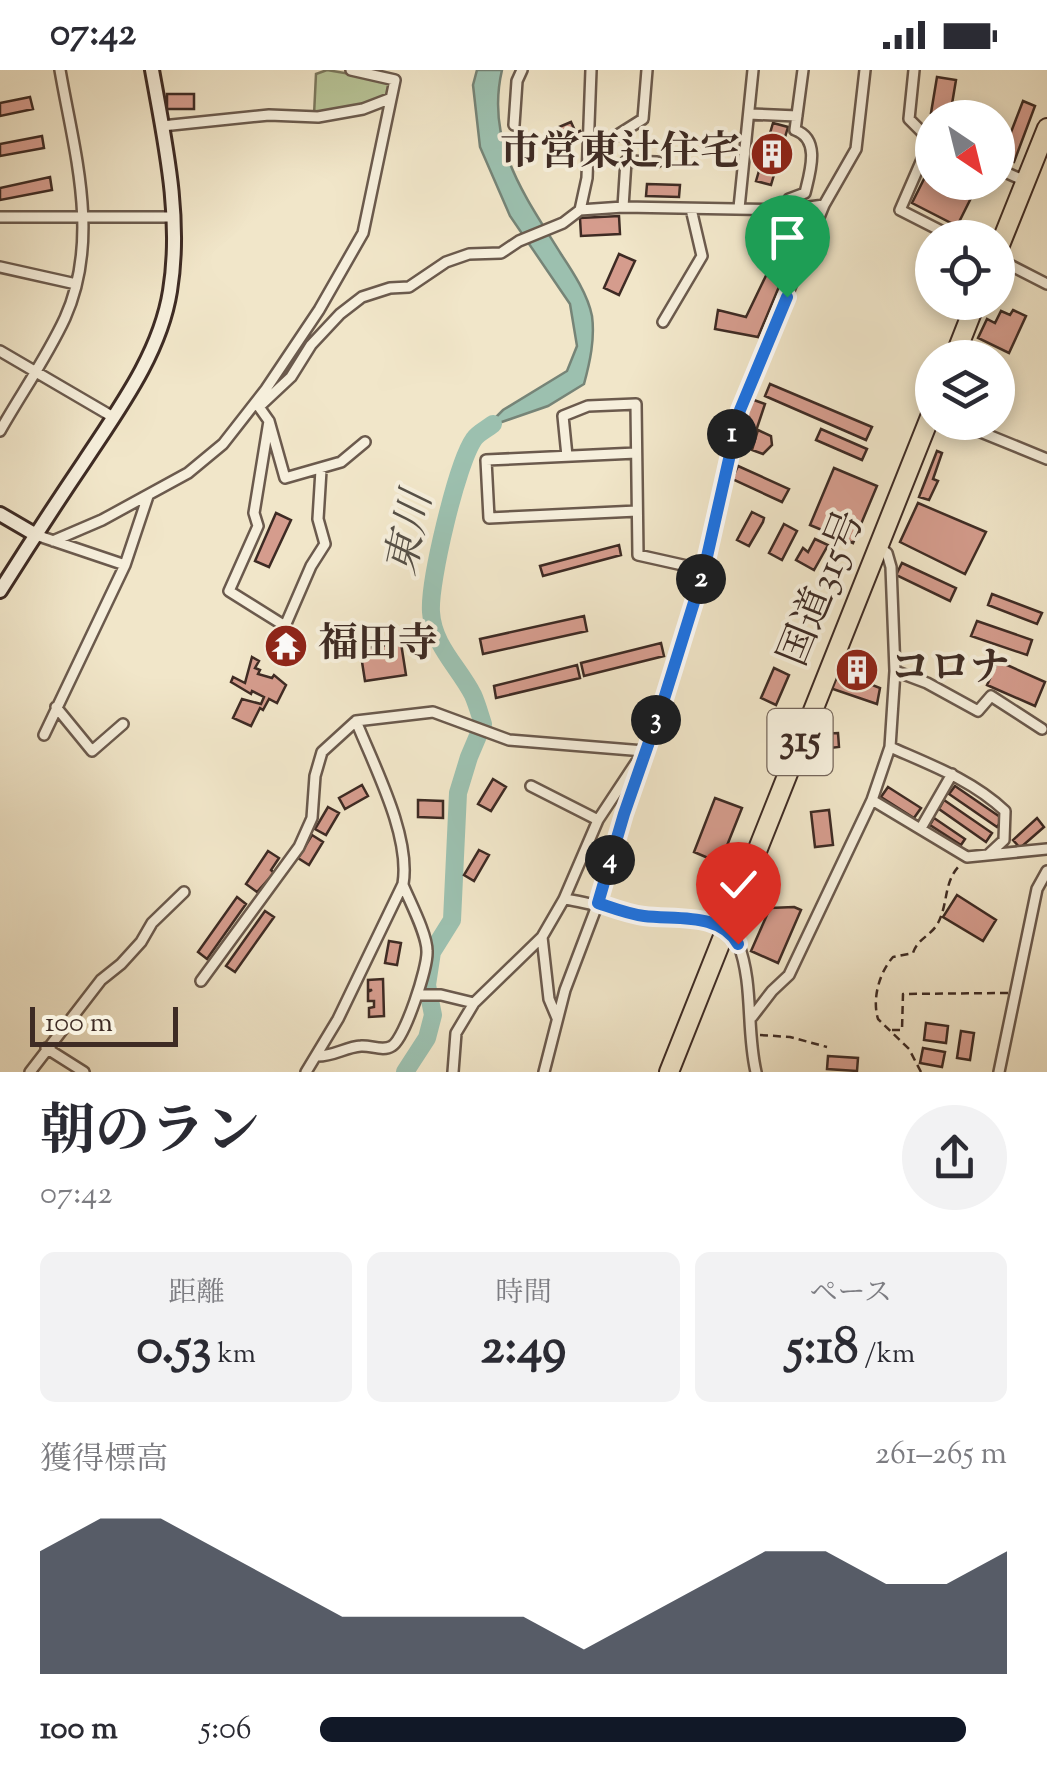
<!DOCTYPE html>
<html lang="ja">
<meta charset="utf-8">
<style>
body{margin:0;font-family:"Sorts Mill Goudy","Noto Serif JP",serif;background:#f2f2f3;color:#2b2b33;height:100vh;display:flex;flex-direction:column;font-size:38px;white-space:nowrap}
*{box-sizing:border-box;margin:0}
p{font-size:32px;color:#7c7c81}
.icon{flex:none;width:55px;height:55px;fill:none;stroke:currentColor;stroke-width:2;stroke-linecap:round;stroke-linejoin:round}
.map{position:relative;height:1002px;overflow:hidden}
.side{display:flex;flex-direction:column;background:#fff;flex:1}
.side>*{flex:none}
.needle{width:65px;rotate:145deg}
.controls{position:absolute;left:915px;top:30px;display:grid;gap:20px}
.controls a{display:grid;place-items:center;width:100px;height:100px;border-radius:50%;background:#fff;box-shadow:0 5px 15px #0003;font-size:50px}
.scale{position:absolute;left:30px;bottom:25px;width:148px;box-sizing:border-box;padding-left:10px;border:5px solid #3e2b24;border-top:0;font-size:28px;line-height:35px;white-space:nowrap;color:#3e2b24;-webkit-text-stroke:8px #f6efdc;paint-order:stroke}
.pin{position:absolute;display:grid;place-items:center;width:85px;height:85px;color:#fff;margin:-102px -42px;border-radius:50% 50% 50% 0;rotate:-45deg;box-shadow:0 0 10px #0007}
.pin .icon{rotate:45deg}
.km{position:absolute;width:50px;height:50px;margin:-25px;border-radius:50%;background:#222;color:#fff;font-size:28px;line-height:50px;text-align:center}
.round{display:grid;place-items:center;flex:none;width:105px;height:105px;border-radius:52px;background:#f2f2f3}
.overview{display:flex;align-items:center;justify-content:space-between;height:170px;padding:0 40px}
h1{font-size:55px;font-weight:700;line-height:75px}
.stats{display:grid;grid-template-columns:repeat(3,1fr);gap:15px;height:170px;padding:10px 40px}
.stats div{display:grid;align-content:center;border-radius:15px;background:#f2f2f3;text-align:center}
.stats b{font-size:50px;font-weight:700}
.stats small{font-size:28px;font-weight:400}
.stats p{font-size:28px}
.chart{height:280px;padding:20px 40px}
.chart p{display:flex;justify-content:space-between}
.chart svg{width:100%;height:180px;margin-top:10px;fill:#111827;opacity:.7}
ul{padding:0 40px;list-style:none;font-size:32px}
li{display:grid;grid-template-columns:160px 120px 1fr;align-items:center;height:75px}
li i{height:25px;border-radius:12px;background:#111827}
.status{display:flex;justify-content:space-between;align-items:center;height:70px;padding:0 50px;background:#fff;direction:ltr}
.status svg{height:28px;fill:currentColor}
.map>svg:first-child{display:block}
</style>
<div class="status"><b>07:42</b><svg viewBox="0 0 49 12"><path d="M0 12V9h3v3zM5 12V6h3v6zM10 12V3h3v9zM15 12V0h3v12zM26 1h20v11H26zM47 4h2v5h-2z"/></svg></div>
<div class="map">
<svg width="1047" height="1002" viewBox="0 0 1047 1002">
<rect width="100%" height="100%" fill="#f1e6c9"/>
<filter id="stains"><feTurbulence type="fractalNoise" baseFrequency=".002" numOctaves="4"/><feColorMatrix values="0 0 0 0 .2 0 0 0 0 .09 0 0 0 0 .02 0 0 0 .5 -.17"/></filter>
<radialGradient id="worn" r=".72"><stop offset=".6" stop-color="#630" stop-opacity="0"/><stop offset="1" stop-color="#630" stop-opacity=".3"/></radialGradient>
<path fill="#b8c598" stroke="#7b785e" stroke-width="2.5" d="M327,0L391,11L387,27L364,36L314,45L316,4Z"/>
<path fill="#9cc0af" stroke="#768477" stroke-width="2.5" d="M477,0H502C485,73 525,126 561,184C573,202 588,225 592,246C595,269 590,292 584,314L548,336L499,353L475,368L503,340L567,301L577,276L570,234L510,146L480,77L473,15Z"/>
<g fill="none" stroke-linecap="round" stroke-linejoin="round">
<path stroke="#9cc0af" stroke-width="18" d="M405,1002L427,968L433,945L427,915L432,882L452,850L458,723L469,687L483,654C480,645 477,634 473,625C459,597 433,576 431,542C429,512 457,393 474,369C478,363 487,359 493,354"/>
</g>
<path fill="#d59c8d" stroke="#3e2b24" stroke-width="2.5" d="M937,7L956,10L950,46L931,43Z
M167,24H194V39H167Z
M30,27L33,39L0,46V33Z
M1023,31L1035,36L1014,92L1001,88Z
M571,52L576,63L580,61L583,66L552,80L545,63Z
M773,53L788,57L771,115L756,111Z
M42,66L44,78L0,86V74Z
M932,93V112H979L957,156L912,133Z
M50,107L52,120L0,130V118Z
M647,114L680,115L679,127L646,126Z
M619,146L620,164L581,166L580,148Z
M619,184L635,191L619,225L604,218Z
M774,189L788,195L758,267L715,259L718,240L746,247Z
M1013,240L1026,246L1009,283L978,268L987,249L995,253L1001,241L1010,245Z
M770,314L872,357L866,370L765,326Z
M751,329L765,334L751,376L736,371Z
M821,359L867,379L862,390L816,370Z
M758,360L771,366L772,375L763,384L752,380Z
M937,381L942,383L933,409L938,411L929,430L919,427Z
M738,396L789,419L782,432L732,409Z
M834,398L877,416L853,473L810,455Z
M918,433L986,462L965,504L900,472Z
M752,442L764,448L763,452L749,476L737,470Z
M276,443L291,450L269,497L255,491Z
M784,454L797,461L782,490L769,483Z
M815,469L828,475L814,500L796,490L803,478L808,482Z
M619,475L621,485L543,506L540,496Z
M902,493L956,518L950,531L896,505Z
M992,524L1042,543L1037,554L988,535Z
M584,546L587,561L483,584L480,569Z
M977,551L1032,570L1027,585L971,566Z
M401,573L406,605L365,611L360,579Z
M661,573L664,586L584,606L581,593Z
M252,587L259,591L255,598L260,600L258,604L272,608L274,605L286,615L277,633L269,629L263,640L260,638L251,656L233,648L242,629L261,634L264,627L252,621L251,624L231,612L233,607L245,613Z
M850,589L870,597L865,610L845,602Z
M998,591L1045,612L1035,636L987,615Z
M577,595L580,608L496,628L494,616Z
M774,598L789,605L776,635L761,628Z
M837,601L880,618L877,634L830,618Z
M838,663L839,677L820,679L819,664Z
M493,709L506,717L491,741L478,734Z
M362,715L368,726L345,739L339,728Z
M955,716L1003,749L997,757L949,724Z
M888,717L921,738L914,748L881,727Z
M715,728L742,738L720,793L694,782Z
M418,730L443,731V748L418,747Z
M944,730L992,763L986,772L939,739Z
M328,737L339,743L326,765L315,759Z
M829,740L833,775L815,777L811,742Z
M934,748L965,769L961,775L930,755Z
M1037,748L1044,757L1020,778L1013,770Z
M312,765L323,772L309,795L298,788Z
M479,780L489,785L474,811L464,805Z
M268,781L279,788L271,800L274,803L257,822L246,814Z
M957,825L996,850L983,871L943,847Z
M237,827L246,834L207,889L198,882Z
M794,837L801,840L778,893L751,881L770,838Z
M265,841L274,847L235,902L226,896Z
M389,871L401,873L397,895L385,893Z
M383,909L384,946L369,947V938L374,937V931H368V922L372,920H368V910Z
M926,953L948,956L946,973L924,970Z
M961,961L974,963L970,990L957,988Z
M923,978L945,982L942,997L920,993Z
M828,986L858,988L857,1001L827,999Z"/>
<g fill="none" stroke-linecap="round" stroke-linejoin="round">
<g stroke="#6b5a4d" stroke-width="14">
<path id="street" d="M914,0L909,49L932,72
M749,44L797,46
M514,55L517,11L522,0
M162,56L269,45L318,47L363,39L389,29
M930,71L900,140L955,168
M589,83L643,49L647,0
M998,99L1025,111
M623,137L626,91L657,92
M739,138L753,0
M580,140L587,108L591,0
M787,140L789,129L805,123C810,102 821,69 795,60L803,0
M0,147H174
M998,189L1047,214
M0,197L76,214
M663,252L702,186L691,139
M0,281L113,347
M257,334L269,351L285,408L341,392L365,372
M259,337L291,307L311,275L340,244L362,227L390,218L409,217L446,192L469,184L501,183L519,171L563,153L580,140L623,137L787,140L824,135
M269,351L254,443L258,456L229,521L285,556L311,496L325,474L318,449L321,400
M956,352L1047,389
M0,361C21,324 47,287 65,248C101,168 74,81 60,0
M636,383L486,390L489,448L637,441
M567,386L563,346L588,336L636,334L638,485L705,500
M36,465L125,495
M53,471L102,450L188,403L223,374L266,319L319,240L363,163L395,10L351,0
M895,601L927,613L978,641L991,626L1042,659
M56,637L92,681L123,654
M44,665L125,495L148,426
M890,677C931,695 972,710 1005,741L1004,770L989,784
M531,716L598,750
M872,730L967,787L1047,779
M921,758L952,704
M564,829C588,832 608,839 632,845C659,851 690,844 716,853C725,856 734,864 738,873C754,914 746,960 756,1002
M542,867L549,929L557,948
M201,911L299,777L312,748L315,706L322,682L356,651L433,642L509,670L644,681
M417,925H441L474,933
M752,947L772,921L789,905L872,730L890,677L895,601L891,497L887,483L879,477
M46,978L84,1002
M316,986C333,987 345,977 361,976C371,975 383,982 392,976C405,968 428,897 427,881C427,864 410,832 403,815
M30,1002L101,910L121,894L141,872L152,853L184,822
M306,1002L338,949L403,814C411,766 374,696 356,651
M453,1002L456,963L474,933L542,867L564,829L598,750L637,691
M544,1002L565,920L598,833L624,744L705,500L740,340L824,135L856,79L865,0
M999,1002L1037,819L1047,801"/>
</g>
<g stroke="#3e2b24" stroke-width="18">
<path id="secondary" d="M0,444L36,465
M0,521C27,478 55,435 84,392C118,340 160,284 170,221C182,148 165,72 152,0"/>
</g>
<g stroke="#3e2b24" stroke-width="22">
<path id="highway" d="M998,180L1047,58
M954,288L976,232
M669,1002L932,342"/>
</g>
<path stroke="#3e2b24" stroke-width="2.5" stroke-dasharray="8 5" stroke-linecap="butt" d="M892,960H902L903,924L1008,923
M760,965L790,967L827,977
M921,1002L909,979L878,949C872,929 879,903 893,887L913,883C918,868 931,866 938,853C949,832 943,811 961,794"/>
<use href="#street" stroke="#f6efdc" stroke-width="9"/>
<use href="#secondary" stroke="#f6efdc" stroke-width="12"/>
<use href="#highway" stroke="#f1e6c9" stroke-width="18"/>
</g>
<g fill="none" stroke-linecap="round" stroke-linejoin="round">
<g stroke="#fff" stroke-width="20">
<path id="route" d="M738,874C720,842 676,850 644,846C628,844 613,838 598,833L624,744L664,629L704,500L740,340L787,227"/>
</g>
<use href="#route" stroke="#1a73e8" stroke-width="12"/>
</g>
<defs>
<g id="building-disc" transform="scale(2.25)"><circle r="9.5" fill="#8f2418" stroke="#f6efdc"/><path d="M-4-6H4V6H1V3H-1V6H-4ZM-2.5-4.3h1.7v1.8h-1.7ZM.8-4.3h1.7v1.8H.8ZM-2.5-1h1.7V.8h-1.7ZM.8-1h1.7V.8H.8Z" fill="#fff"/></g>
<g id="temple-disc" transform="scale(2.25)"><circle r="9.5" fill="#8f2418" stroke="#f6efdc"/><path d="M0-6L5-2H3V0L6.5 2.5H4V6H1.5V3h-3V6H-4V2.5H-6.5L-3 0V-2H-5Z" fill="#fff"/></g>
</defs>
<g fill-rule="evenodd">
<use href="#building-disc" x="772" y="84"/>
<use href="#temple-disc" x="286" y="576"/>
<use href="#building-disc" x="857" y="600"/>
</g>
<g text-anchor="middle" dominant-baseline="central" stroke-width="8" stroke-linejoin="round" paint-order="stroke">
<rect fill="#f6efdc" stroke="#75665b" stroke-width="2.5" x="767.5" y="639" width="65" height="66" rx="8"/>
<g font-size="38" font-weight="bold" fill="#3e2b24">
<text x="800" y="672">315</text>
</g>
<g font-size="40" font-weight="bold" fill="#3e2b24" stroke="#f6efdc" text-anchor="start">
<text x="740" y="84" text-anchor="end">市営東辻住宅</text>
<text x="318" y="576">福田寺</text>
<text x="890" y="600">コロナ</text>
</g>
<g font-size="40" fill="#3e2b24" stroke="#f6efdc">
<text transform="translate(824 519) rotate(-68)">国道315号</text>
</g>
<g font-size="42" font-style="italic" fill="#565047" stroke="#f6efdc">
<text transform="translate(412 464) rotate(-78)">東川</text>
</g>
</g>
<rect width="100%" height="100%" filter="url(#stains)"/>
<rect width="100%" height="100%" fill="url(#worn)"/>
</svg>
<div class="controls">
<a><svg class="needle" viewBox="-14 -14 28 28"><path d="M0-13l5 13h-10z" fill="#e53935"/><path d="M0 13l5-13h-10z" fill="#7c7c81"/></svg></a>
<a><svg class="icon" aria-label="locate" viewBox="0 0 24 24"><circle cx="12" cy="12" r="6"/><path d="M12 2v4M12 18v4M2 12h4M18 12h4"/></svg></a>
<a><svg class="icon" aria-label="layers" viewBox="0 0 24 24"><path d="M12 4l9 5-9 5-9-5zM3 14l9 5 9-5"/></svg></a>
</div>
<div class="scale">100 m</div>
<div class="pin" style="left:787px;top:227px;background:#1e9e55"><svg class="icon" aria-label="arrive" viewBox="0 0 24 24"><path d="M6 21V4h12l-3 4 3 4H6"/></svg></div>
<div class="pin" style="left:738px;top:874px;background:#d93025"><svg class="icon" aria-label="check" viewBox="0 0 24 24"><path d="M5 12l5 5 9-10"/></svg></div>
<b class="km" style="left:732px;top:364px">1</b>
<b class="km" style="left:701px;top:509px">2</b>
<b class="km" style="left:656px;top:650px">3</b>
<b class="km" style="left:610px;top:790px">4</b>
</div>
<section class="side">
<div class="overview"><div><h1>朝のラン</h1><p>07:42</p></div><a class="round"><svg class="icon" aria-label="share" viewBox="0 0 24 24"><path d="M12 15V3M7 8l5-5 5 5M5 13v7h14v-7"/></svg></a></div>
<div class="stats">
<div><p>距離</p><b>0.53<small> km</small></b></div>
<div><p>時間</p><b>2:49</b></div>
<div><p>ペース</p><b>5:18<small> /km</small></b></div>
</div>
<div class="chart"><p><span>獲得標高</span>261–265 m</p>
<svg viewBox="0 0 160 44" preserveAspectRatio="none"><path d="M0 44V14L10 6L20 6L30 14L40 22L50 30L60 30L70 30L80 30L90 38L100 30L110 22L120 14L130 14L140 22L150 22L160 14V44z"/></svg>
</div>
<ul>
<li><b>100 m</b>5:06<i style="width:94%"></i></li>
</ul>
</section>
